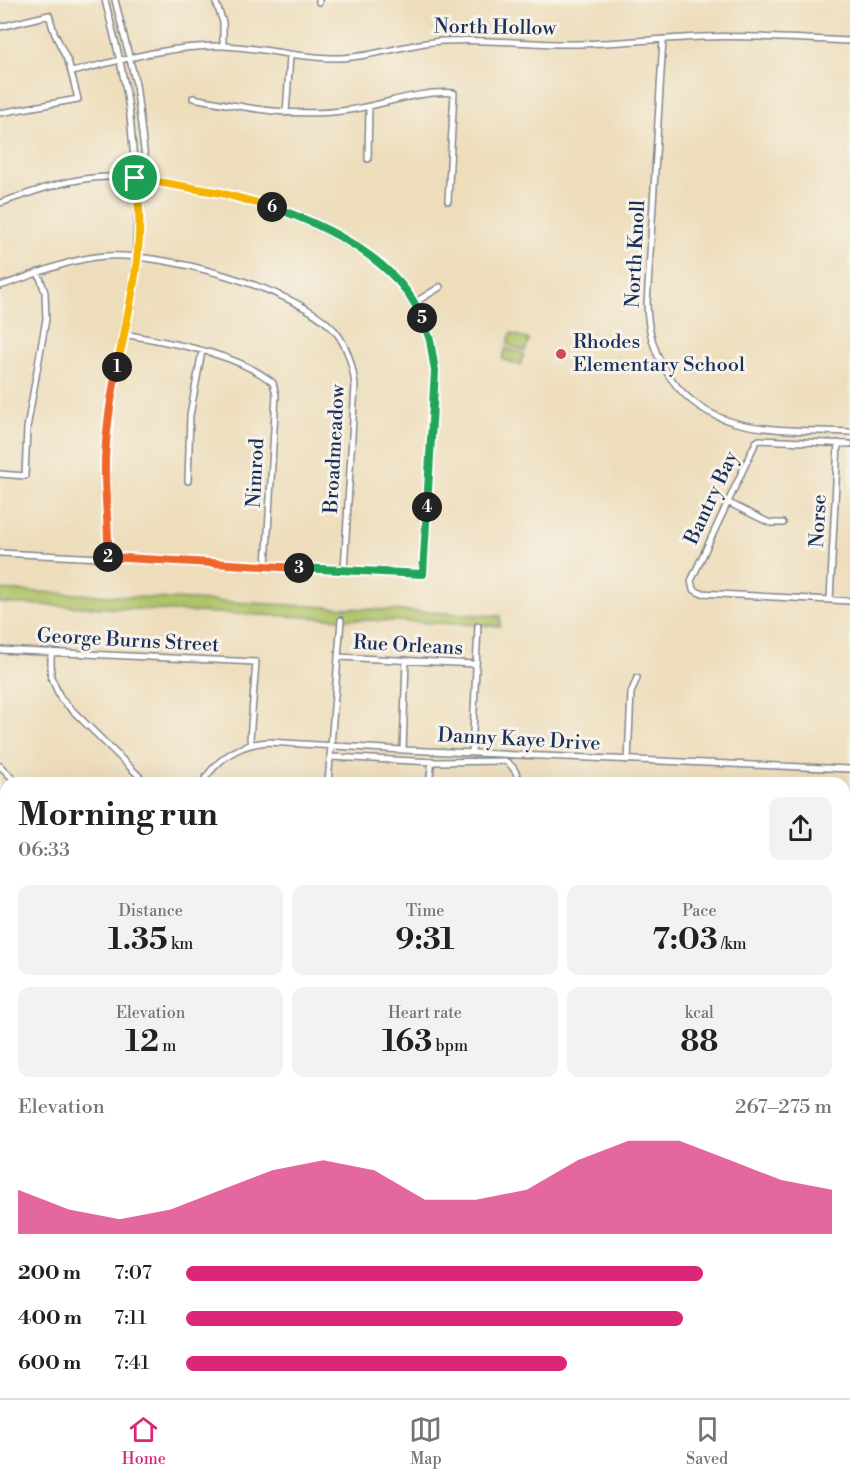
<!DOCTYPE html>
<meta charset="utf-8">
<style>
body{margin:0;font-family:"Libre Bodoni",serif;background:#f2f2f2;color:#202124;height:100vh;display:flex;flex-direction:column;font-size:22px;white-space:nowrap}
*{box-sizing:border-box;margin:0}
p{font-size:20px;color:#757577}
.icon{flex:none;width:33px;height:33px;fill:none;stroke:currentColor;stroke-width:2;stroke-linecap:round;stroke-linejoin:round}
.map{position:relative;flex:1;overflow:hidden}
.panel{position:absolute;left:0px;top:777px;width:850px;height:621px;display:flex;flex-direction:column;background:#fff;border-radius:18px 18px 0 0;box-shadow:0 6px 24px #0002}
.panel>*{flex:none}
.pin{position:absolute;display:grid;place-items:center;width:51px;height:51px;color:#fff;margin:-26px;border:3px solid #fff;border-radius:50%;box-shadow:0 2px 6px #0007}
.km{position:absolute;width:30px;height:30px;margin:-15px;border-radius:50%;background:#222;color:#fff;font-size:16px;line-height:30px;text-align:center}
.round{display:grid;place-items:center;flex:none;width:63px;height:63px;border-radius:12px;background:#f2f2f2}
.summary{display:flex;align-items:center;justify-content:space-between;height:102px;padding:0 18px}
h1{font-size:33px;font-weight:700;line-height:45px}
.metrics{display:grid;grid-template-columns:repeat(3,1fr);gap:9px;height:102px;padding:6px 18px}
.metrics div{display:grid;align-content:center;border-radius:12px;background:#f2f2f2;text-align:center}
.metrics b{font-size:30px;font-weight:700}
.metrics small{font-size:16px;font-weight:400}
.metrics p{font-size:16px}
.chart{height:168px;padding:12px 18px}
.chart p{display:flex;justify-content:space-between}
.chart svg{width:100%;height:108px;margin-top:6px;fill:#db2777;opacity:.7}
ul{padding:0 18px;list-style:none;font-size:20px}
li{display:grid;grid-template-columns:96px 72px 1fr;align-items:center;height:45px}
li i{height:15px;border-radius:8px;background:#db2777}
.tab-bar{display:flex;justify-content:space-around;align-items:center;height:84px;border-top:2px solid #e0e0e0;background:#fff;font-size:16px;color:#757577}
.tab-bar a{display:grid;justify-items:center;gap:3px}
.tab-bar .selected{color:#db2777}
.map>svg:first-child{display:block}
</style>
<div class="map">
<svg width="850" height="1398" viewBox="0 0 850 1398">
<rect width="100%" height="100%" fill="#f7f3e8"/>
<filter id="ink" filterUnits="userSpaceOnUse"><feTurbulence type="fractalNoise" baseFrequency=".0167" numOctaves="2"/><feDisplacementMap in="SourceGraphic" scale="12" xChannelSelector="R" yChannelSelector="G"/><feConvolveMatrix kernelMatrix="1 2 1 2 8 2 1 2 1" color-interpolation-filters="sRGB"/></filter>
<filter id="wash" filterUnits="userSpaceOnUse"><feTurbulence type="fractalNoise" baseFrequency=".008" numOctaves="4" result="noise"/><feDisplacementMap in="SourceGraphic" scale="24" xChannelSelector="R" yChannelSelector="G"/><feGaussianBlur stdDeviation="1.35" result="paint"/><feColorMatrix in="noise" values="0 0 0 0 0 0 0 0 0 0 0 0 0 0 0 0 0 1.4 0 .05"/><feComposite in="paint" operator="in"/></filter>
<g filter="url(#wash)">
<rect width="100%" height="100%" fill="#edddbb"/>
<path fill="#b0c367" stroke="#667962" stroke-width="1.5" d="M511,333L529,340L525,351L507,344Z
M506,348L524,354L520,365L502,359Z
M0,590L500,616V626L0,603Z
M844,958H850V983L845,982Z
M54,1392H89L82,1398H49Z
M680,1392H773L772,1398H680Z"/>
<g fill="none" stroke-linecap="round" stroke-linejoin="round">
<path stroke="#70bcea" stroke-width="2" d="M844,972H850
M64,1398L72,1392"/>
</g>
</g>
<g filter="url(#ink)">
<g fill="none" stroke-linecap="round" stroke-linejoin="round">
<g stroke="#84868c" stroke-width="8">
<path id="street" d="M105,0C114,36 124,72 129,109C133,138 133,167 139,196
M215,0L223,22V46
M319,2V0
M0,27L49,15L54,32L69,64L78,99L0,113
M663,39L647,304C648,359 680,408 736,423C770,432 814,430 850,432
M72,72C121,60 172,45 223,46C262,47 300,59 340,58C375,57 408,43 443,41C488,38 533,45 578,44C619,43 660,39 701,37C750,35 800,39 850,41
M193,98C246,108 296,118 349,110C383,105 419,90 454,93L448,201
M286,113L290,56
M368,159L369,106
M0,203C35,191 69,178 106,177C134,176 161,181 188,186C244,197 296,213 346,242C362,251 378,260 391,273C418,299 432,334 435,371L423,574L0,553
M0,286C35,275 68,259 105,256C161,252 297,288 335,331C348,347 353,365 355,386L344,570
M414,303L440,287
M124,334C169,343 237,352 273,383L276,395L266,566
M850,444L759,440L756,442L691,581L693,589L700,593L850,601
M0,474L25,476L27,428L46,319L45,292L38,272
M188,481L190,415L202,351
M727,502L770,523H783
M108,558C110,517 102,476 106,435C110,389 124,344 131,299C137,266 135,232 139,199C141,188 145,178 146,167L136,84L115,0
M830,600L838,443
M0,650L256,662L250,739L252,744
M51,652V677L61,699L146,783
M339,657L475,664
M403,750L406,660
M472,753L478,626
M330,757L435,762L505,761C514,766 517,773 519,783
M628,760L631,693L637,678
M0,766L17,783
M202,783C217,759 239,744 268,742L403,750L850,769
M328,783L341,620
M429,783L432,761
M844,811L850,812
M0,890L6,895
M844,924H850
M0,1015L6,1021
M0,1148L6,1151
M844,1197L850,1198
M0,1267L6,1274
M844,1332H850
M166,1392L173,1398
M0,1396L6,1387
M146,1398L158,1392
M229,1398V1392
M460,1398V1392
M535,1398L536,1392"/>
</g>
<use href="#street" stroke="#fff" stroke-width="5"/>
</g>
</g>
<g fill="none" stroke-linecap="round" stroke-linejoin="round" filter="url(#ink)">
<g stroke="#fff" stroke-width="12">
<path id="split-1" d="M117,367C129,310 148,236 135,178"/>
</g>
<g stroke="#fff" stroke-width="12">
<path id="split-2" d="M108,557C109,525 104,492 105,460C106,428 111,398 117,367"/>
</g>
<g stroke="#fff" stroke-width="12">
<path id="split-3" d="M108,557L299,568"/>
</g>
<g stroke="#fff" stroke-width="12">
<path id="split-4" d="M299,568L423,574L427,507"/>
</g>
<g stroke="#fff" stroke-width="12">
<path id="split-5" d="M422,318L430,340L435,371L427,507"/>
</g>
<g stroke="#fff" stroke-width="12">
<path id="split-6" d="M272,207C328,226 398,261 422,318"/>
</g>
<g stroke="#fff" stroke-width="12">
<path id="split-7" d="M135,178L221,193L272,207"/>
</g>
<use href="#split-1" stroke="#f5b400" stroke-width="8"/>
<use href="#split-2" stroke="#f0652b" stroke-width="8"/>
<use href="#split-3" stroke="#f0652b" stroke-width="8"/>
<use href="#split-4" stroke="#22a559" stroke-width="8"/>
<use href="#split-5" stroke="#22a559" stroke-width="8"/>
<use href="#split-6" stroke="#22a559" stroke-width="8"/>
<use href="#split-7" stroke="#f5b400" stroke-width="8"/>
</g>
<circle fill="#d1495b" stroke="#f7f3e8" stroke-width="2" cx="561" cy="354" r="6"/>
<g text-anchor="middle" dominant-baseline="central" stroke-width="6" stroke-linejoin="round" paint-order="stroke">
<g font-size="20" fill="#1b2f5e" stroke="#f7f3e8">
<text transform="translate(495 28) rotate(1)">North Hollow</text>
<text transform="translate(636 254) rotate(-87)">North Knoll</text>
<text transform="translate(335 449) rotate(-87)">Broadmeadow</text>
<text transform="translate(256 473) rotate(-87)">Nimrod</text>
<text transform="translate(712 498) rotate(-65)">Bantry Bay</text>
<text transform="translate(819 521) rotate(-87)">Norse</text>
<text transform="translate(128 641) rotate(3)">George Burns Street</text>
<text transform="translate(408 646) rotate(3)">Rue Orleans</text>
<text transform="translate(519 740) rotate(3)">Danny Kaye Drive</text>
</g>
<g font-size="20" fill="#1b2f5e" stroke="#f7f3e8" text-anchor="start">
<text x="573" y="342">Rhodes<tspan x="573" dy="23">Elementary School</tspan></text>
</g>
</g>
</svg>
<div class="pin" style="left:135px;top:178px;background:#1e9e55"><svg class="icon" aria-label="arrive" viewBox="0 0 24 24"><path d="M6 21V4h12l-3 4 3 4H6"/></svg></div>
<b class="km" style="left:117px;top:367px">1</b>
<b class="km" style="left:108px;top:557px">2</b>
<b class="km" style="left:299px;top:568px">3</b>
<b class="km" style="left:427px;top:507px">4</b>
<b class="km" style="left:422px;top:318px">5</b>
<b class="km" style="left:272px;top:207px">6</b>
<section class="panel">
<div class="summary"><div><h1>Morning run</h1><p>06:33</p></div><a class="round"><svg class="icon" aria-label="share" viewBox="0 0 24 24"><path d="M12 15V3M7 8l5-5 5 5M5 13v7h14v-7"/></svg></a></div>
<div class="metrics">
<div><p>Distance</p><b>1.35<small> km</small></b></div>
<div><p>Time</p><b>9:31</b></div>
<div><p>Pace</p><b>7:03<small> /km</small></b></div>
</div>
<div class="metrics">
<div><p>Elevation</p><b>12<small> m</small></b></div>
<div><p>Heart rate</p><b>163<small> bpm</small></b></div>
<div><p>kcal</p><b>88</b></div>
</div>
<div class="chart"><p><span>Elevation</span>267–275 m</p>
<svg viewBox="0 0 160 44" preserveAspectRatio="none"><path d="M0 44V26L10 34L20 38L30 34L40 26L50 18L60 14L70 18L80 30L90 30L100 26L110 14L120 6L130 6L140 14L150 22L160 26V44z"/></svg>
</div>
<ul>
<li><b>200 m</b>7:07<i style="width:80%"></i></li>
<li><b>400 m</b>7:11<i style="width:77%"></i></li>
<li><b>600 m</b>7:41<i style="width:59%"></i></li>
</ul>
</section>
</div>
<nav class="tab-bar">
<a class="selected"><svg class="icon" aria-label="home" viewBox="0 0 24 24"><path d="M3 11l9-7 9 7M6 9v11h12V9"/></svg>Home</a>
<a><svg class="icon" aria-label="map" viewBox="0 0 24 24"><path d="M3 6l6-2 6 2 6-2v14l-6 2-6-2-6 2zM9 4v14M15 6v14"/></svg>Map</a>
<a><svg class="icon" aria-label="saved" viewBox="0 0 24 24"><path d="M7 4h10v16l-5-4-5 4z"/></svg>Saved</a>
</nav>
